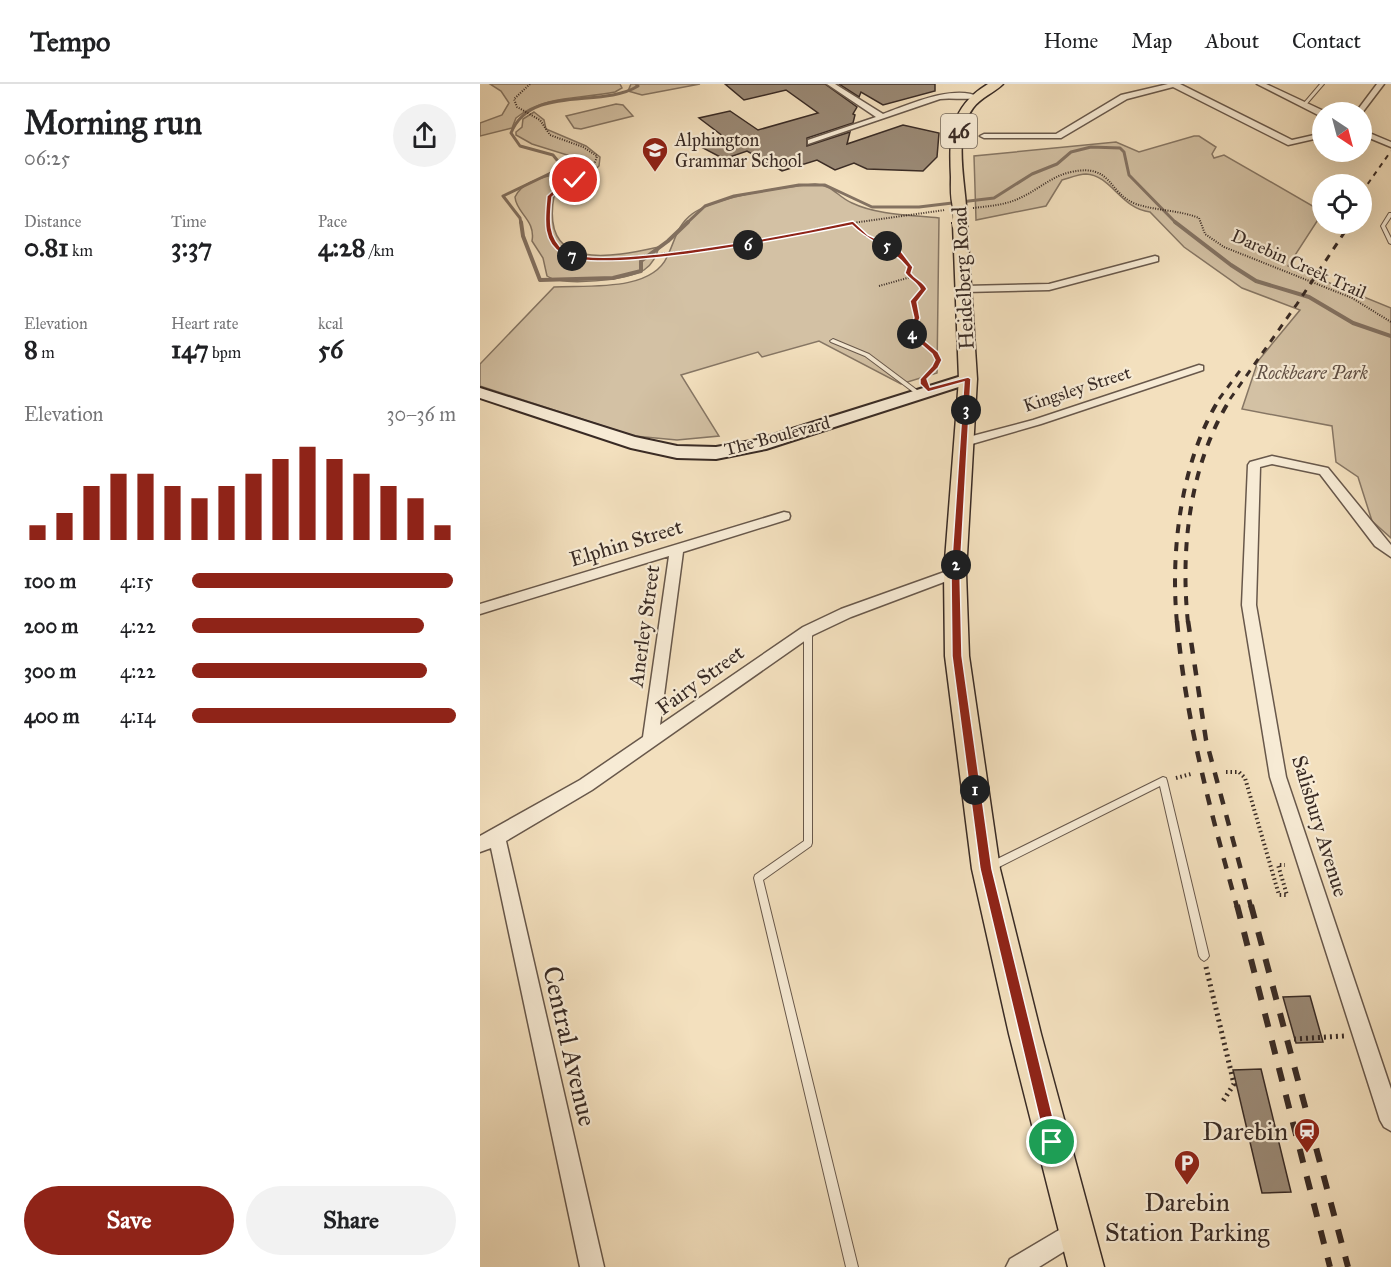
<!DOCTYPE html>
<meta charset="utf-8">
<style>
body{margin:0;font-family:"IM FELL Great Primer",serif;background:#f2f2f2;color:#202124;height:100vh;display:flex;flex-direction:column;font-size:22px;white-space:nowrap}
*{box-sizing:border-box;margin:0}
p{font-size:20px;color:#757577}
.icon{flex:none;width:33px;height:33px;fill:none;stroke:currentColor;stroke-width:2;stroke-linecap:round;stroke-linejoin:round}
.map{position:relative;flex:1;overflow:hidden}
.panel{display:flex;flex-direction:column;background:#fff;width:480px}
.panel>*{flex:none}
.needle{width:39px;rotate:144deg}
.controls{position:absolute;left:832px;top:18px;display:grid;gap:12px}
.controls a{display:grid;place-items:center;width:60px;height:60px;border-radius:50%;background:#fff;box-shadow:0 6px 24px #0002;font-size:30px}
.pin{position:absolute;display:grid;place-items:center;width:51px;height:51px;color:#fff;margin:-26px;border:3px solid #fff;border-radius:50%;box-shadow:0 2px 6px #0007}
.km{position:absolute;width:30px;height:30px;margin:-15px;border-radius:50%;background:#222;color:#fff;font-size:16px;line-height:30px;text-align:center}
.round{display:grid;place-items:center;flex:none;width:63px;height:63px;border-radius:32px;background:#f2f2f2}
.summary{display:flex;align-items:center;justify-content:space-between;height:102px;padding:0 24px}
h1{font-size:33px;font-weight:800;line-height:45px}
.stats{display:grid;grid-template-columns:repeat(3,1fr);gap:9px;height:102px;padding:6px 24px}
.stats div{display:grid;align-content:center}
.stats b{font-size:26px;font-weight:800}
.stats small{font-size:16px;font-weight:400}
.stats p{font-size:16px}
.chart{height:168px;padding:12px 24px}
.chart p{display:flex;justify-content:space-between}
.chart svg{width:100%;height:108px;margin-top:6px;stroke:#8f2418;stroke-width:6}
.cta{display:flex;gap:12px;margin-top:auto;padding:12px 24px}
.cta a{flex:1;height:69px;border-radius:36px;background:#8f2418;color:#fff;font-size:24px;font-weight:800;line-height:69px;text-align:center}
.cta a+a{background:#f2f2f2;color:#202124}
ul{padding:0 24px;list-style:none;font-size:20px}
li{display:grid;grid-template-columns:96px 72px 1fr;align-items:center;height:45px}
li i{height:15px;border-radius:8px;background:#8f2418}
header{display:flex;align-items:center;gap:36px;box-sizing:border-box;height:84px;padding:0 30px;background:#fff;border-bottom:2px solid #e0e0e0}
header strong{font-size:28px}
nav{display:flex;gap:33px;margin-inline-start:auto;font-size:21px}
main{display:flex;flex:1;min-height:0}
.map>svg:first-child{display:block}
</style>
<header>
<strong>Tempo</strong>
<nav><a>Home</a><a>Map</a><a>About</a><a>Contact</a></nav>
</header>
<main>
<section class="panel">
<div class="summary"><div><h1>Morning run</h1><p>06:25</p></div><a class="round"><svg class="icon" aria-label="share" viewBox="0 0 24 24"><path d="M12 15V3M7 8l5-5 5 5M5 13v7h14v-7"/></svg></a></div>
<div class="stats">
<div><p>Distance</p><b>0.81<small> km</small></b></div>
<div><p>Time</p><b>3:37</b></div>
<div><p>Pace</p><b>4:28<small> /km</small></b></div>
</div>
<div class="stats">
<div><p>Elevation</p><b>8<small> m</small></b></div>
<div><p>Heart rate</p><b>147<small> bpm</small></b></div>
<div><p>kcal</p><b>56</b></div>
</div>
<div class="chart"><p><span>Elevation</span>30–36 m</p>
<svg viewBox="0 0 160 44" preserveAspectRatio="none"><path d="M5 44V38M15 44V33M25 44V22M35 44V17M45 44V17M55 44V22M65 44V27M75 44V22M85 44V17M95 44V11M105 44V6M115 44V11M125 44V17M135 44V22M145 44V27M155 44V38"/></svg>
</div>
<ul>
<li><b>100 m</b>4:15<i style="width:99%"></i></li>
<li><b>200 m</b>4:22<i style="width:88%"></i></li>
<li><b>300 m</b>4:22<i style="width:89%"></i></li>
<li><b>400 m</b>4:14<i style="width:100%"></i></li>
</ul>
<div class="cta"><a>Save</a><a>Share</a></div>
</section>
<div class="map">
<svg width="911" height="1183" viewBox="0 0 911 1183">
<rect width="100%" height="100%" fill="#f3e0be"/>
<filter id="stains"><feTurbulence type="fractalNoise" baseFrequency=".00333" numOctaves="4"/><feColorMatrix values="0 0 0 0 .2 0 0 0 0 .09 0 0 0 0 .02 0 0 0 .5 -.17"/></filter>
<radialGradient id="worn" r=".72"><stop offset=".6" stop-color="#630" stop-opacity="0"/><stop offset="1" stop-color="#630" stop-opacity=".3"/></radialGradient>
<path fill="#d3c1a4" stroke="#867664" stroke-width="1.5" d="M10,0H140L142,4L135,8C101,15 64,11 36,34L32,44L0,52V39L22,31L29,19L21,7Z
M151,0H220L162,11L148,7Z
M136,20L143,21L153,32L101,45L94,44L86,32Z
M54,28L64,36L66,45L106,62L120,73L119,82L107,93L87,102L74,112C60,189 133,173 179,163C176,172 173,180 164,186C149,196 83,203 67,192L63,174L52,157C56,136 36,129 35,113C46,90 81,94 99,80L97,74L52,60L36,51V48L42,43L43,35Z
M714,52H719L736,63L732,70L734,74L744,71L843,128L808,182L911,224V454L892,437L878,393L856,378L852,342L762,325L778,277L820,226L762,204L704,163L670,128C641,125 631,91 606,90C599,90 589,94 582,96L566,122L496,136L494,72L636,58L659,68Z
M335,100C355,102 356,112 372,119C397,131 431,131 459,134L457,289L421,300L339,257L282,273L278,268L201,291L239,352L197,356L154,352L0,302V280L74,203C107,201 171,208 187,173C195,157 197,141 212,130C237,112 304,103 335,100Z"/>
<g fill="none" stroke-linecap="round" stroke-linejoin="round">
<path stroke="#837262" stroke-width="3" d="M41,139L40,134L23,112L73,88L81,81L73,71L40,62L31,49C51,0 121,25 158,2L156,0
M207,139L225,122L254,112L319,101H345L392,123H439L514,114L552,90L577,80L591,68L611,63L640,64L644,68L649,91L696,139"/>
<path stroke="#837262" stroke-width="4" d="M41,138L43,152L60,196L133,194L161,187V177L188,157L208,138
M695,138L751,181L776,197L829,213L873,239L911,252"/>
</g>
<path fill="#9a8975" stroke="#392b25" stroke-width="1.5" d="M245,0H345L377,23L373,30L375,31L373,39L327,54V62L370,48L367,60L423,41L459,49L457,73L443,87L387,85L374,79L355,86L337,76L302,87L267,67L244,75L223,64L248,56L219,34L250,27L278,46L338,29L306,6L264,16Z
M359,0H455V7L403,21L381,8L379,13Z
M830,912L843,958L816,959L803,913Z
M781,985L811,1108L782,1109L753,986Z"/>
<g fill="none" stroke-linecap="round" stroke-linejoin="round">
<g stroke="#68584b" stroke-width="2">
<path id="lane" d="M840,0H844L825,22H823V20Z
M909,129H911V133L905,142L911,154V160L909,159L901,142Z
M353,255L389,270L441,309L440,310H436L385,272L351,258L350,257Z
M328,544L332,547V759L331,762L283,796L378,1183H366L274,794L275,791L324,757V547Z
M683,693L686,694L687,697L729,872L727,875L724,877L721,875L719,872L680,702L513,786L510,787L507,786L506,783L507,780Z"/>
</g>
<g stroke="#68584b" stroke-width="3">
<path id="street" d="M347,0H355L403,30C428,21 474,0 499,13C488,17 472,13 460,15L328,60V56L396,33Z
M688,0H700L812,56L843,49V53L808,61L693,3L647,15L581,54H504L500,52L504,50H576L641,11Z
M777,0H786L846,28H843V32H840Z
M897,0H904L882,29L876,28Z
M882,46L911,58V63L882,51Z
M675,172L678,173V177L569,206L485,208L480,205L485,202L569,200Z
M719,281L723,282V286L561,340L485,362L479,358L481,355L553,336Z
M792,372L848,384L911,461V473L895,462L840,390L792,380L780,383L776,521L806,693L911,1005V1047L904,1043L900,1036L790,693L762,521L768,381L770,378Z
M304,428L309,429L310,432L309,435L203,468L180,641L323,543L361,525L470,486H480L482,489L480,492L371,533L333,551L112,706L26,757L124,1183H100L11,764L0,768V752L100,696L163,653L189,472L0,530V520Z
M596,1136L604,1139L607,1147L604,1155L559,1183H526L530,1175Z"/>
</g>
<g stroke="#392b25" stroke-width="4">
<path id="secondary" d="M488,290L494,292L496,295L494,298L286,365L236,375L197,374L151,364L0,314V304L155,353L197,362L236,363L277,356Z"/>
</g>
<g stroke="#392b25" stroke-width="3">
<path id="primary" d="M508,0H523C514,9 501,13 493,24C474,49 484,93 486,122L484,125H474C470,116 471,103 471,93C469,52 470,23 508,0Z
M480,136L487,140L497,295L486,489L489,572L520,785L561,950L624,1183H588L529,950L492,785L465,572L464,489L479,295L473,140Z"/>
</g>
<path stroke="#392b25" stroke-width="2" stroke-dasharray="1 1.5" stroke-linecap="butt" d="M50,0L34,15L37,23L60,36L70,51L103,63L117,72C112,94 84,98 69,113L67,142L73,159L85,169L102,176L145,174L269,160L351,142L465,126
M493,124C510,122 527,121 542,113C559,105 572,92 591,88C633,79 627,109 656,120C677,127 699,126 719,134L725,150L744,163L872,214L911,238
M373,139L386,152L418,168L430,183L428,189L441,199L442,209L433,221L437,234L430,248L455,269L458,276L446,293
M399,202L431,193"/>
<path stroke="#392b25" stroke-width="4" stroke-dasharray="1.5 3" stroke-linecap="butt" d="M746,688H759L765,694L799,811H807L798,781H805
M696,694L711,690"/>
<path stroke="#392b25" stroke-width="5" stroke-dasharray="2 4" stroke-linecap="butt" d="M726,883L754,1000L743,1017
M814,955L864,952"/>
<use href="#lane" fill="#f7ebd5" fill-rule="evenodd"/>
<use href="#street" fill="#f7ebd5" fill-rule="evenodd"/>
<use href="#secondary" fill="#f7ebd5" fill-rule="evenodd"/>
<use href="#primary" fill="#f3e0be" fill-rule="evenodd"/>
<path stroke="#392b25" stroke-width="2" stroke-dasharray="5 5" stroke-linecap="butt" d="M882,108L911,67"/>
<path stroke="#392b25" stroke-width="3" stroke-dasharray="7 7" stroke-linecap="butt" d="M739,315L762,284
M750,315L817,220L870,140"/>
<path stroke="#392b25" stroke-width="4" stroke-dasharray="9 9" stroke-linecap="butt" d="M697,539C690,467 701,376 740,314
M708,539C700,463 710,379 751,314"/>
<path stroke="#392b25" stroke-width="4.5" stroke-dasharray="11 11" stroke-linecap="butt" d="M697,537C705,635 731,728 757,823
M708,537L726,656L771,823"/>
<path stroke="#392b25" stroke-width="6" stroke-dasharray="14 14" stroke-linecap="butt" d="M757,821L850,1183
M771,821L868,1183"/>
<g stroke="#392b25" stroke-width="14" stroke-linecap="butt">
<path id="primary-bridge-far1" d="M479,122L480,139"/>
</g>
<g stroke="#392b25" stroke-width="18" stroke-linecap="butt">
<path id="primary-bridge" d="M480,138V140"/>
</g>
<use href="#primary-bridge-far1" stroke="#f3e0be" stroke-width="13"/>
<use href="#primary-bridge" stroke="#f3e0be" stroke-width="16"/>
</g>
<path fill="#8f2418" stroke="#fff" stroke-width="1.5" d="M95,95L97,98L84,102L72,113C70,133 67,153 85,167C117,189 327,147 373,137L388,151L420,166L433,183L431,189C436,196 443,197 447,205L437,218L440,234L434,248L458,268L462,276L458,284L447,295L450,303L488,293L491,295L480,489L482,572L512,785L579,1058L577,1063L572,1065L567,1063L565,1058L500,785L472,572L471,489L484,298L448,308L440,300V295L452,282L455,276L452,270L427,248L434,234L430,217L440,205C437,198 429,195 425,189L427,183C411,163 390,159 372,141C323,151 118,193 82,170C61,157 65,134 67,112L80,100Z"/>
<defs>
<g id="school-pin" transform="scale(1.35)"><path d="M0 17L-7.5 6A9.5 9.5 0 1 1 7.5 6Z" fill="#8f2418" stroke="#f7ebd5"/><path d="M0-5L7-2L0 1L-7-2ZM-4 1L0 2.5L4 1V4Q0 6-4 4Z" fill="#fff"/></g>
<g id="station-pin" transform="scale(1.35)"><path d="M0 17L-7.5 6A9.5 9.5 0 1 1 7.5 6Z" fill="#8f2418" stroke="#f7ebd5"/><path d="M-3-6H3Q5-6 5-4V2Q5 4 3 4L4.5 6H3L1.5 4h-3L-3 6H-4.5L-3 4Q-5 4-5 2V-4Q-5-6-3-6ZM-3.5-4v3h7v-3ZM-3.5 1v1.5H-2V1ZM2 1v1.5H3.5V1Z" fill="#fff"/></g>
<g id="parking-pin" transform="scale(1.35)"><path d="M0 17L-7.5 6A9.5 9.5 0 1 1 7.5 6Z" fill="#8f2418" stroke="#f7ebd5"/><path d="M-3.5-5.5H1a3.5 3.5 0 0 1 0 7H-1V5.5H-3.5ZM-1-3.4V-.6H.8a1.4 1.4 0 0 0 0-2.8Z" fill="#fff"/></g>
</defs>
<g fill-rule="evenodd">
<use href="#school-pin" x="175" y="66"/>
<use href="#station-pin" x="827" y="1047"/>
<use href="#parking-pin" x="707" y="1079"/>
</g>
<g text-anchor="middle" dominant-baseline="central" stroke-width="4.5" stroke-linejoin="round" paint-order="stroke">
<g font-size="18" fill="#392b25" stroke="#f7ebd5" text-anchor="start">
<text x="195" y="56">Alphington<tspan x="195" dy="21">Grammar School</tspan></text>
</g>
<g font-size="18" fill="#392b25" stroke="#f7ebd5">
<text transform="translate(819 180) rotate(24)">Darebin Creek Trail</text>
<text transform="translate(597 305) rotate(-18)">Kingsley Street</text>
<text transform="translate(297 352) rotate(-15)">The Boulevard</text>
</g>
<g font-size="18" font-style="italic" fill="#605045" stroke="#f7ebd5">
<text x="832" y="289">Rockbeare Park</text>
</g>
<rect fill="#f7ebd5" stroke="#72655a" stroke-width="1.5" x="461" y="30" width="36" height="34" rx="4.5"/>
<g font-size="20" font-weight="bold" fill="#392b25">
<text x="479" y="47">46</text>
</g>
<g font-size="21" fill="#392b25" stroke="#f7ebd5">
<text transform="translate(483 194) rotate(-93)">Heidelberg Road</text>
<text transform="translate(146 459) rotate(-17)">Elphin Street</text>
<text transform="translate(164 542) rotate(-82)">Anerley Street</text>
<text transform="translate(220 596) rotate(-36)">Fairy Street</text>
<text transform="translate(840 742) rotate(73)">Salisbury Avenue</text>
</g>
<g font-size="26" fill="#392b25" stroke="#f7ebd5">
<text transform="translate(90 962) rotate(77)">Central Avenue</text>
</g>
<g font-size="26" fill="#392b25" stroke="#f7ebd5" text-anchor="end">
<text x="808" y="1047">Darebin</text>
<text x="707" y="1118" text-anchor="middle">Darebin<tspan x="707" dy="30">Station Parking</tspan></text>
</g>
</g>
<rect width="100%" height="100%" filter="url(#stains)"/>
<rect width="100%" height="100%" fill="url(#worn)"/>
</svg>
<div class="controls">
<a><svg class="needle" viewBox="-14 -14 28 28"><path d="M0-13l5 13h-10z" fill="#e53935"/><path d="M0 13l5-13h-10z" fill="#757577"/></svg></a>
<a><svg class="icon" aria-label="locate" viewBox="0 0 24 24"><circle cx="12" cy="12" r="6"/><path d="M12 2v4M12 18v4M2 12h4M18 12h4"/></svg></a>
</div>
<div class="pin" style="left:572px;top:1058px;background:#1e9e55"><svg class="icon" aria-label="arrive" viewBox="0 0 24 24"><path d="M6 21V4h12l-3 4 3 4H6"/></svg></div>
<div class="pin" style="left:95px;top:96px;background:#d93025"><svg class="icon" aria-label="check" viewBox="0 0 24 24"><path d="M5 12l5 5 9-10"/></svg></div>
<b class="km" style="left:495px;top:706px">1</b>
<b class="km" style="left:476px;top:481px">2</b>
<b class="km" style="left:486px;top:326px">3</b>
<b class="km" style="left:432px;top:250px">4</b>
<b class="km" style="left:407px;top:162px">5</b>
<b class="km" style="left:268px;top:161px">6</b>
<b class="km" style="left:92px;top:172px">7</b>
</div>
</main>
